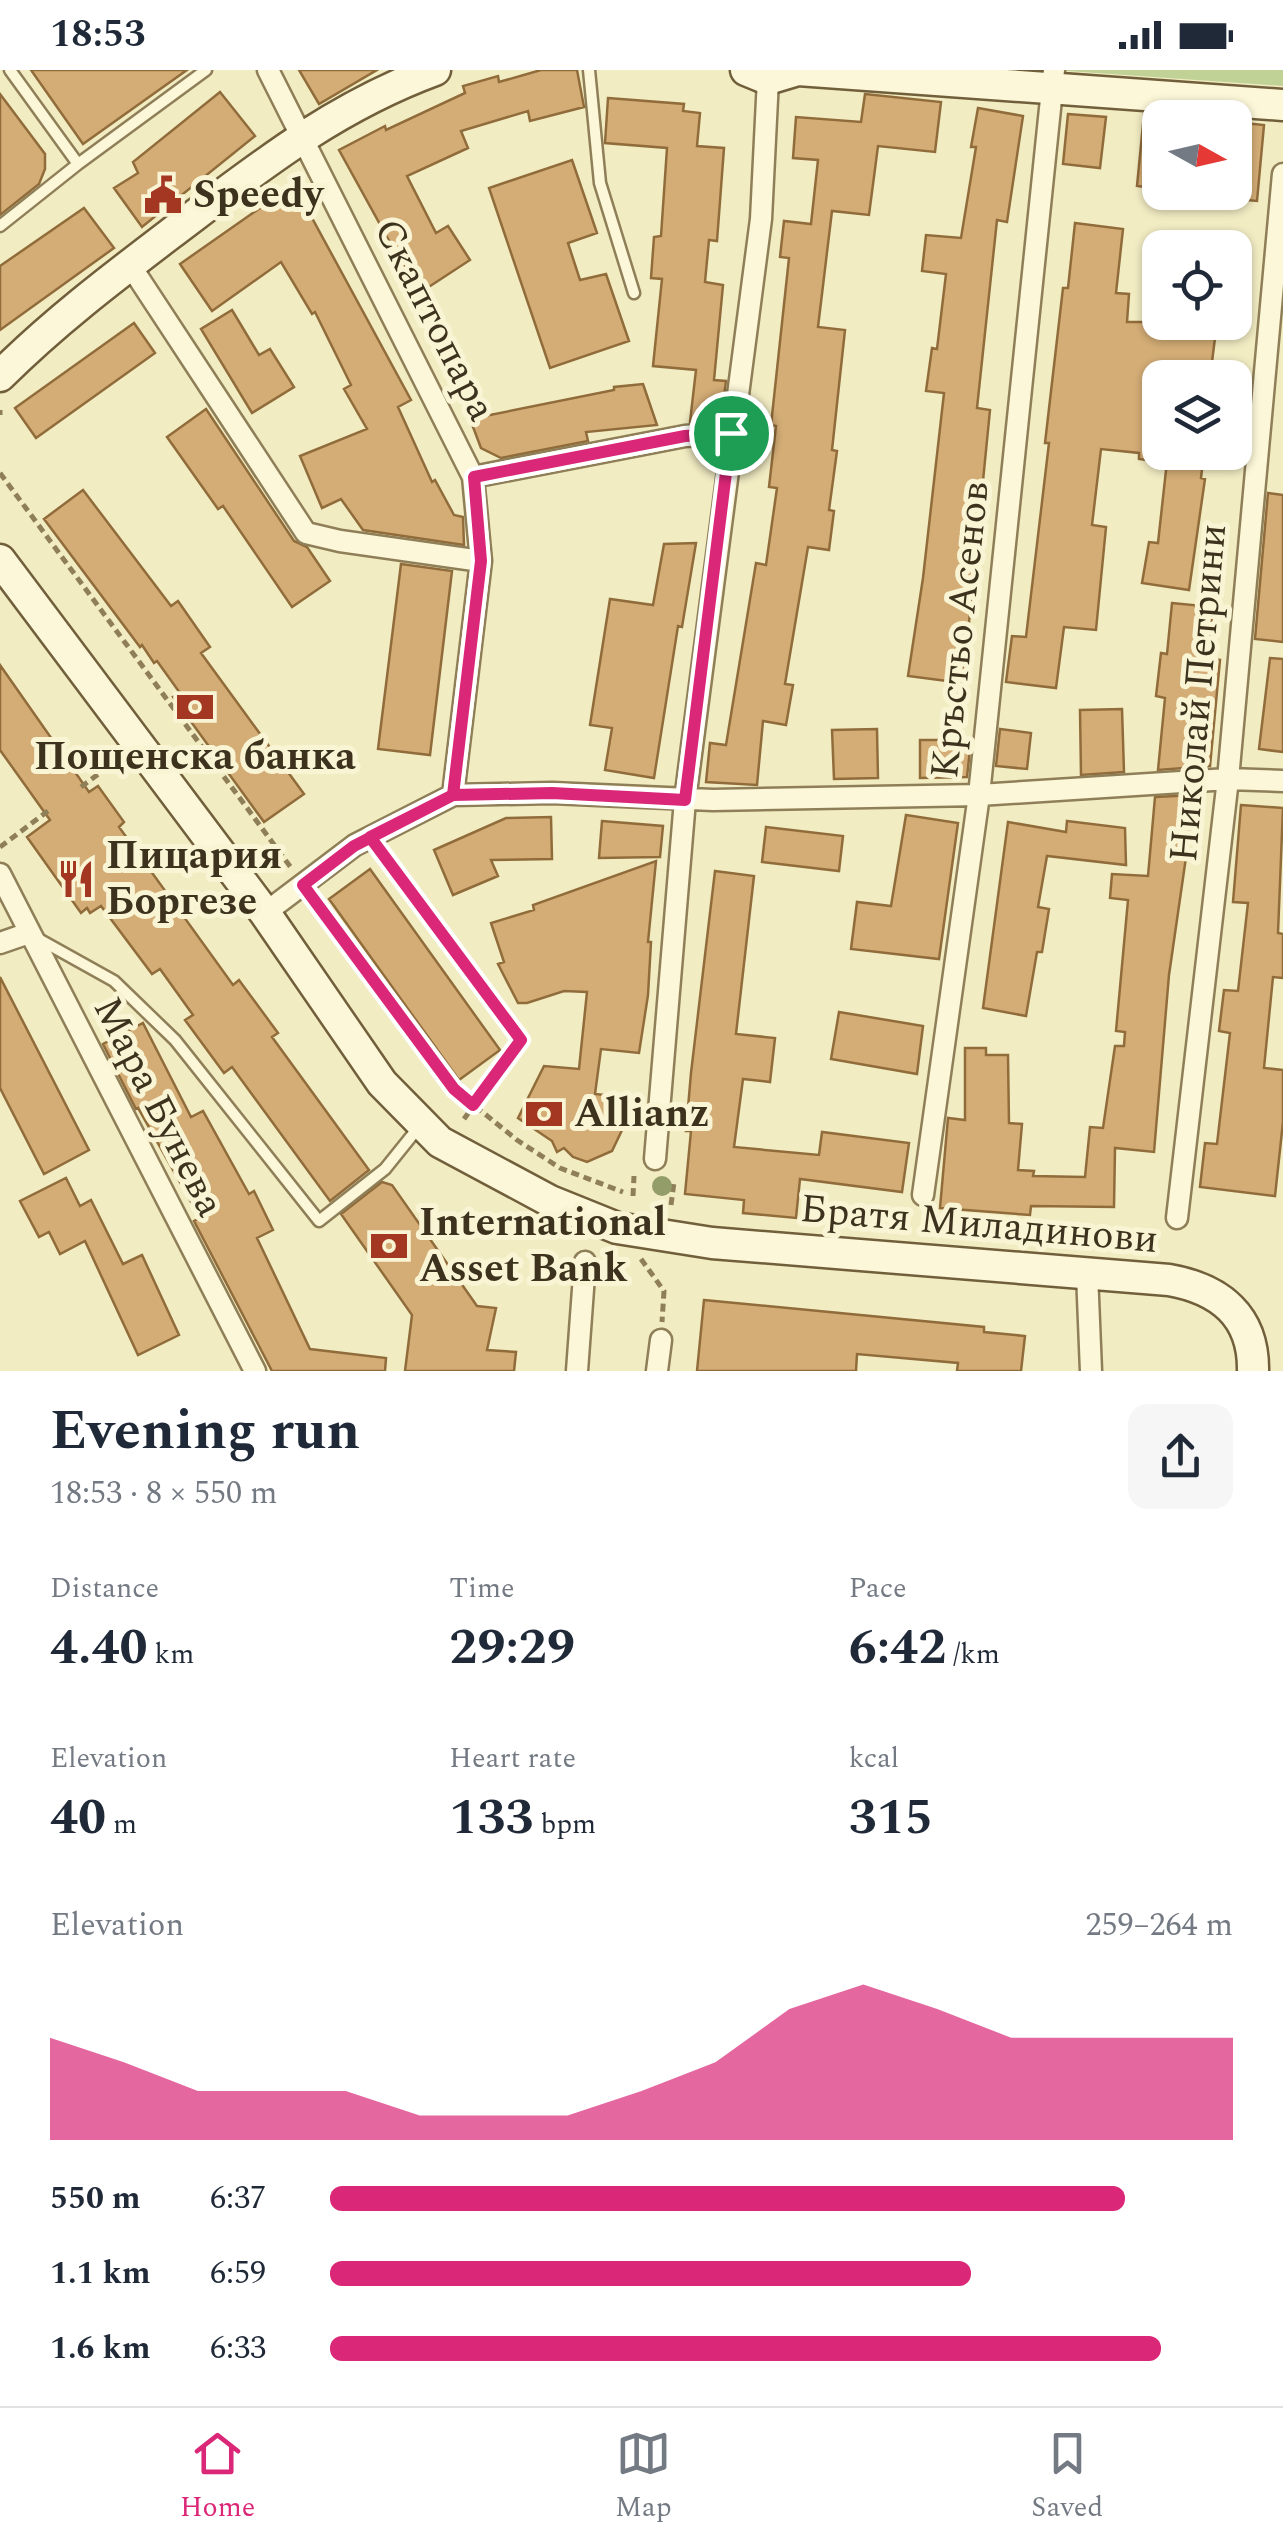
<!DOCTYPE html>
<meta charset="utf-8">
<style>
body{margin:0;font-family:Spectral,serif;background:#f6f6f7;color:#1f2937;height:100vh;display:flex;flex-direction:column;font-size:38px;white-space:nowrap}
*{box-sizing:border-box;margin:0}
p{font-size:32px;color:#747a83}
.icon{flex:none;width:55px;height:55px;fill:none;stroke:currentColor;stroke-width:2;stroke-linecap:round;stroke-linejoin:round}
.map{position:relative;height:1301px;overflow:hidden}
.details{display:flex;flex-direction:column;background:#fff;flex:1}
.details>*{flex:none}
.needle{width:65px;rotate:98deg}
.controls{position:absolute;left:1142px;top:30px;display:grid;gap:20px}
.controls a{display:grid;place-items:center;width:110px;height:110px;border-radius:20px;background:#fff;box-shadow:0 2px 8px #0004;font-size:50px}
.pin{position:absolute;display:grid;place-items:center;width:85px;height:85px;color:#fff;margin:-42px;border:5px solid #fff;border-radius:50%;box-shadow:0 2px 10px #0007}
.round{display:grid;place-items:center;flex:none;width:105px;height:105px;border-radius:20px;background:#f6f6f7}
.head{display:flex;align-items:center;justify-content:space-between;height:170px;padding:0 50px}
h1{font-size:55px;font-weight:700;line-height:75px}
.stats{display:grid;grid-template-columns:repeat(3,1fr);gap:15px;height:170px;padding:10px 50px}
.stats div{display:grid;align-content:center}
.stats b{font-size:50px;font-weight:700}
.stats small{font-size:28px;font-weight:400}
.stats p{font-size:28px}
.chart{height:280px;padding:20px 50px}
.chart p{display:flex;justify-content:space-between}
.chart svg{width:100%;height:180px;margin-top:10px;fill:#db2777;opacity:.7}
ul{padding:0 50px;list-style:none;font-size:32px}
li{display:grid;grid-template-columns:160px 120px 1fr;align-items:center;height:75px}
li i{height:25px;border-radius:12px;background:#db2777}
.status{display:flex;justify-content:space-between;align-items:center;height:70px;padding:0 50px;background:#fff;direction:ltr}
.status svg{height:28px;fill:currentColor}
.tabs{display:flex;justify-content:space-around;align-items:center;height:140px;border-top:2px solid #e0e1e3;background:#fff;font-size:28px;color:#747a83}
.tabs a{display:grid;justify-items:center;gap:5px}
.tabs .on{color:#db2777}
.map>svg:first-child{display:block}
</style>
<div class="status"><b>18:53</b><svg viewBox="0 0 49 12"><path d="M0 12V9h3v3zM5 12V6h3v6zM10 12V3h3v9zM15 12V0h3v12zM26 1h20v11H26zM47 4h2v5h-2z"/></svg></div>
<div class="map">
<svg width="1283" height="1301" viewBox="0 0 1283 1301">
<rect width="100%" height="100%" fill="#f2ecc3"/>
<path fill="#c1d296" d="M1053,0H1283V16Z"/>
<path fill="#d4ad76" stroke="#916c3b" stroke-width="2.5" d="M31,0H187L83,74Z
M299,0H377L319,34Z
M541,0H577L584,37L530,51L528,41L461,61L468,78L407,106L436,163L448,156L470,190L421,222L392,176L339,80L385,56L386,60L465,23L463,16L498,6L499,12Z
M220,22L255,66L142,157L114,118L138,103L133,92Z
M0,24L45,84V99L39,114L0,145Z
M865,24L941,32L935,82L878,76L869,145L832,141L818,257L845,260L832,380L837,381L829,440L834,441L829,480L808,477L785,614L793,615L786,655L763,651L757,715L706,712L710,673L726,675L756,493L766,495L777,418L769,417L776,356L771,355L789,188L780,187L784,151L811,154L818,90L793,88L796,47L861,52Z
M608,28L684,34L683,41L700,43L697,76L724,78L717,171L709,170L705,212L723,215L714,310L726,311L721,350L690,352L696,300L653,296L662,209L651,208L654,167L661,166L667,78L605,73Z
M978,38L1023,46L1007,152L997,150L977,338L990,340L963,613L908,606L923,508L944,323L926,321L932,278L937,279L946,204L922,201L926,165L961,168L976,77H971Z
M1068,44L1106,47L1100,98L1063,94Z
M1144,44L1160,45V119L1137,116Z
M1235,52L1264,55L1257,131L1235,129Z
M572,90L597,163L568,173L580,210L606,204L629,271L550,298L489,118Z
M293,113L411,330L398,337L432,412L435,410L454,445L463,447L464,475L363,460L341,429L322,438L300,386L367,359L344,319L351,315L315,242L312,244L281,192L212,241L180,194L260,138L258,134Z
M84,138L114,178L0,260V196Z
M1075,153L1123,159L1116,223L1129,224L1127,252H1217L1210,308H1160V392L1139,389V383L1101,379L1092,455L1106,457L1096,560L1064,557L1056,618L1006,612L1012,566L1026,567L1049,373H1045L1050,330L1063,218H1068Z
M232,240L259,285L270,279L294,317L252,343L201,259Z
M134,253L155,283L36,368L15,338Z
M643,314L657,355L586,362L588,371L501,388L481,378L470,349L614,320V317Z
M206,339L294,471L307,477L330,511L292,537L223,436L218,439L167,367Z
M1168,382H1204L1201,408L1205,409L1189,520L1142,513L1149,472L1158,473Z
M83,420L171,536L178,531L210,577L201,583L304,724L264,752L173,627L180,623L157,591L154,593L142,575L140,577L44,449Z
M1268,423L1283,425V572L1255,569Z
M696,473L682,557L678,556L654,708L605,700L612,658L590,655L610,529L653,535L664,474Z
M401,494L452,501L430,685L378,679Z
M1172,533L1213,537L1208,589L1220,590L1210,696L1158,700L1165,628L1156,626L1161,583L1167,584Z
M1270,588L1283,589V682L1259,679Z
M0,595L89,722L98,716L124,752L119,757L233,915L239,910L278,963L272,967L369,1100L330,1131L232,997L224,1003L185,950L193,945L160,899L152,904L101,836L90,843L87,838L81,843L27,767L50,750L0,680Z
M1122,639L1124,702L1081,705L1080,640Z
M877,659L878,708L834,709L832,660Z
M1000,659L1031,663L1027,699L996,696Z
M920,670H971L967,707L920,708Z
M1195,725L1169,905L1154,1082L1115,1078L1114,1137L1031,1136L1030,1145L940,1138L948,1048L965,1050V978H986V985H1008L1009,1053L1022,1054L1018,1100L1034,1101L1033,1106L1085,1107L1090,1057L1103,1058L1115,976H1124L1125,962L1116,961L1128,830L1110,828L1112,804L1148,806L1155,727Z
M1241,735L1283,738L1278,863L1283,864V908L1273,907L1264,998L1283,1000V1052L1275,1126L1200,1117L1205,1073L1217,1074L1230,963L1219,961L1224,920L1238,921L1248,833L1233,832Z
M906,745L958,753L939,889L851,879L857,832L891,836Z
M551,747L552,789L491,790L498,806L453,825L434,780L506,748Z
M602,751L663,756L660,787L599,788Z
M1067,751L1125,758L1126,795L1047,786L1038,837L1049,839L1042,882H1037L1026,946L983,938L1008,752L1066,762Z
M766,757L843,766L839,801L762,792Z
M656,791L648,872H651L648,925L639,983L601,979L595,1024L623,1027L624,1056L612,1081L587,1092L573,1087L564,1078L557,1082L552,1071L518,1048L544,996L579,999L587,922L564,921L527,933H518L498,894L504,892L491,853L534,840L533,835Z
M370,799L500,980L459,1010L329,829Z
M715,801L754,806L736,964L775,968L770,1012L743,1009L734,1077L819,1085L822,1062L909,1073L902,1122L800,1109L796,1148L743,1143L744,1130L685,1124L691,1061H686L691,1003Z
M0,907L89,1080L44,1104L0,1018Z
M839,942L923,956L917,1004L831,989Z
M143,953L191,1047L203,1041L249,1124L254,1121L273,1160L257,1168L310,1279L386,1288L385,1301H272L194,1151L200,1148L138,1038L136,1039L103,974Z
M66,1108L80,1136L91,1130L123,1194L142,1185L179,1265L138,1285L85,1171L60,1184L49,1162L39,1167L20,1131Z
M382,1112L392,1115L477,1236L496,1238L487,1280L516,1282L514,1301H405L412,1245L341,1144Z
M704,1230L984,1257V1262L1025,1266L1021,1301H957L958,1293L857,1284L856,1301H697Z"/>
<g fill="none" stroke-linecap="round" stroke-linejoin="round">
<g stroke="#8f7f58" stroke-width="15">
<path id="lane" d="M10,0L78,94L206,0
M589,0L600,113L634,223
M0,156L78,94
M371,768L491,933
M35,867L114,911L175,970L319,1151L385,1099L418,1058"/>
</g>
<g stroke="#8f7f58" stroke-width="25">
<path id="street" d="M268,0L473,407L481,491L453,725
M130,195L306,463L340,471L481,491
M473,407L685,366L731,363
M0,804L255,1301
M265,843L355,775L453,725L552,723L713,730L979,725L1228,709L1283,711
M0,873L29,863
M655,1089L685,730L761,149L768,9
M923,1125L979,725L1054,0
M1177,1148L1228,709L1283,104
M1087,1203L1091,1301
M577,1301L585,1192
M657,1301L661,1270"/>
</g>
<g stroke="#715f3b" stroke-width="35">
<path id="secondary" d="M746,0L768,9L798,0
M798,0L1283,35
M0,306C56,250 119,203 182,155C264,93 337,36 435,0
M0,490L265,843L382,1013L440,1072L550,1131L617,1158L712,1173L1169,1210C1220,1219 1254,1246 1253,1301"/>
</g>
<path stroke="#8f7f58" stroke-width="5" stroke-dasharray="8 5" stroke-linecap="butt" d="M0,340V345
M0,403L292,799
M81,717L117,690
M0,777L48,741
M316,832L454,1019L517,1070L560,1098L623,1122
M464,1049L521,970L499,943
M633,1126L634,1106
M671,1135L674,1112
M641,1189L664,1221L662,1252"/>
<use href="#lane" stroke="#fcf7d8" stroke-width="10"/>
<use href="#street" stroke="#fcf7d8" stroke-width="20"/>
<use href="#secondary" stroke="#fcf7d8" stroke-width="30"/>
</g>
<circle fill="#929d6a" cx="662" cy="1116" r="10"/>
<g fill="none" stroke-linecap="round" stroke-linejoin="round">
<g stroke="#fff" stroke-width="20">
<path id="route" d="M731,363L685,366L474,407L481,491L453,725L370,767L521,970L473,1035L454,1019L303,815L354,776L453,725L552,723L685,730L731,363"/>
</g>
<use href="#route" stroke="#db2777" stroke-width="12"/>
</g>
<defs>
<g id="civic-bare" transform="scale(3)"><path d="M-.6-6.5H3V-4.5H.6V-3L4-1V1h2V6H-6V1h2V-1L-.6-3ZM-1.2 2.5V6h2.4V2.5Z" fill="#a43722" stroke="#f9f4d4" stroke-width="2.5" paint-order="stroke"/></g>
<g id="bank-bare" transform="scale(3)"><path d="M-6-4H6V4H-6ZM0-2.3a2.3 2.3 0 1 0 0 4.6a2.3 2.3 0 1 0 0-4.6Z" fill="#a43722" stroke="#f9f4d4" stroke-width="2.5" paint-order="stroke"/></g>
<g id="restaurant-bare" transform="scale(3)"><path d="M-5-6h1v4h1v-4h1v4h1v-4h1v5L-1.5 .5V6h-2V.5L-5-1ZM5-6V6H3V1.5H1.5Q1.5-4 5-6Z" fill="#a43722" stroke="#f9f4d4" stroke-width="2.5" paint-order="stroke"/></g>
</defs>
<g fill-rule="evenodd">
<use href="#civic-bare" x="163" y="125"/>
<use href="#bank-bare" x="195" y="637"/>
<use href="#restaurant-bare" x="76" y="809"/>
<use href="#bank-bare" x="544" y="1044"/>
<use href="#bank-bare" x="389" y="1176"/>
</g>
<g text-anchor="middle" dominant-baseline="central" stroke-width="10" stroke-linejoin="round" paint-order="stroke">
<g font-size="40" font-weight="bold" fill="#3d321d" stroke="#f9f4d4" text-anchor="start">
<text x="193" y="125">Speedy</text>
<text x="195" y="687" text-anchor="middle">Пощенска банка</text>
<text x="106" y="786">Пицария<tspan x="106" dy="46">Боргезе</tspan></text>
<text x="574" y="1044">Allianz</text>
<text x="419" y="1153">International<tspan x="419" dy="46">Asset Bank</tspan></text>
</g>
<g font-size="40" fill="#3d321d" stroke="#f9f4d4">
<text transform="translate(434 250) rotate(63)">Скаптопара</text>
<text transform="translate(961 560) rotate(-84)">Кръстьо Асенов</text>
<text transform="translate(1199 623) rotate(-85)">Николай Петрини</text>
<text transform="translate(158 1037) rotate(63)">Мара Бунева</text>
<text transform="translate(979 1155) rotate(5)">Братя Миладинови</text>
</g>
</g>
</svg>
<div class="controls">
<a><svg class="needle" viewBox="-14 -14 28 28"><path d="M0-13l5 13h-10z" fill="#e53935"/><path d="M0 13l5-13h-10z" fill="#747a83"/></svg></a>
<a><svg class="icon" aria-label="locate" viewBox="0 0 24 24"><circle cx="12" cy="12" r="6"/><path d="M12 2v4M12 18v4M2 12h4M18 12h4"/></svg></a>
<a><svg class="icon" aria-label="layers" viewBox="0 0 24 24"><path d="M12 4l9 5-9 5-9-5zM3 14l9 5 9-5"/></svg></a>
</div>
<div class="pin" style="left:731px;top:363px;background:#1e9e55"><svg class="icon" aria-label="arrive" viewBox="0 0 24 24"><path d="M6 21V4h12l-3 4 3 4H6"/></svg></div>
</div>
<section class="details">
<div class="head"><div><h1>Evening run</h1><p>18:53 · 8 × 550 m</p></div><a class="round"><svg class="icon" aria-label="share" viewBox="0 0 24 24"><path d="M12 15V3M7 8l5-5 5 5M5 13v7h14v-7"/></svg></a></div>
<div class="stats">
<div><p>Distance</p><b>4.40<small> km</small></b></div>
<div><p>Time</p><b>29:29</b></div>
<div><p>Pace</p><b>6:42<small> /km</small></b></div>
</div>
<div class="stats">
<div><p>Elevation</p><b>40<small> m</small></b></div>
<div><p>Heart rate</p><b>133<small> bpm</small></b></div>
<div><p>kcal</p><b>315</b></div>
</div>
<div class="chart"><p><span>Elevation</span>259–264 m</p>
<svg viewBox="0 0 160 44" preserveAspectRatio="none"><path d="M0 44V19L10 25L20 32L30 32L40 32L50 38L60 38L70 38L80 32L90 25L100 12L110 6L120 12L130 19L140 19L150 19L160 19V44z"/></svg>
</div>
<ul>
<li><b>550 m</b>6:37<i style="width:88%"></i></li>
<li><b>1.1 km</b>6:59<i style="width:71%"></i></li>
<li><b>1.6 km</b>6:33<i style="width:92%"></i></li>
</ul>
</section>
<nav class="tabs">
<a class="on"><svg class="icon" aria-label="home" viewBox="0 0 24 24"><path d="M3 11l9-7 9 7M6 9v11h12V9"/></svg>Home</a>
<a><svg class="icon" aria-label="map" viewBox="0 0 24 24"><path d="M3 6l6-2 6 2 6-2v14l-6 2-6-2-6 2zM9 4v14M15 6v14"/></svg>Map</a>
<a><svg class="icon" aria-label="saved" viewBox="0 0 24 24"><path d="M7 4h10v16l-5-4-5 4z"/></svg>Saved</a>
</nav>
